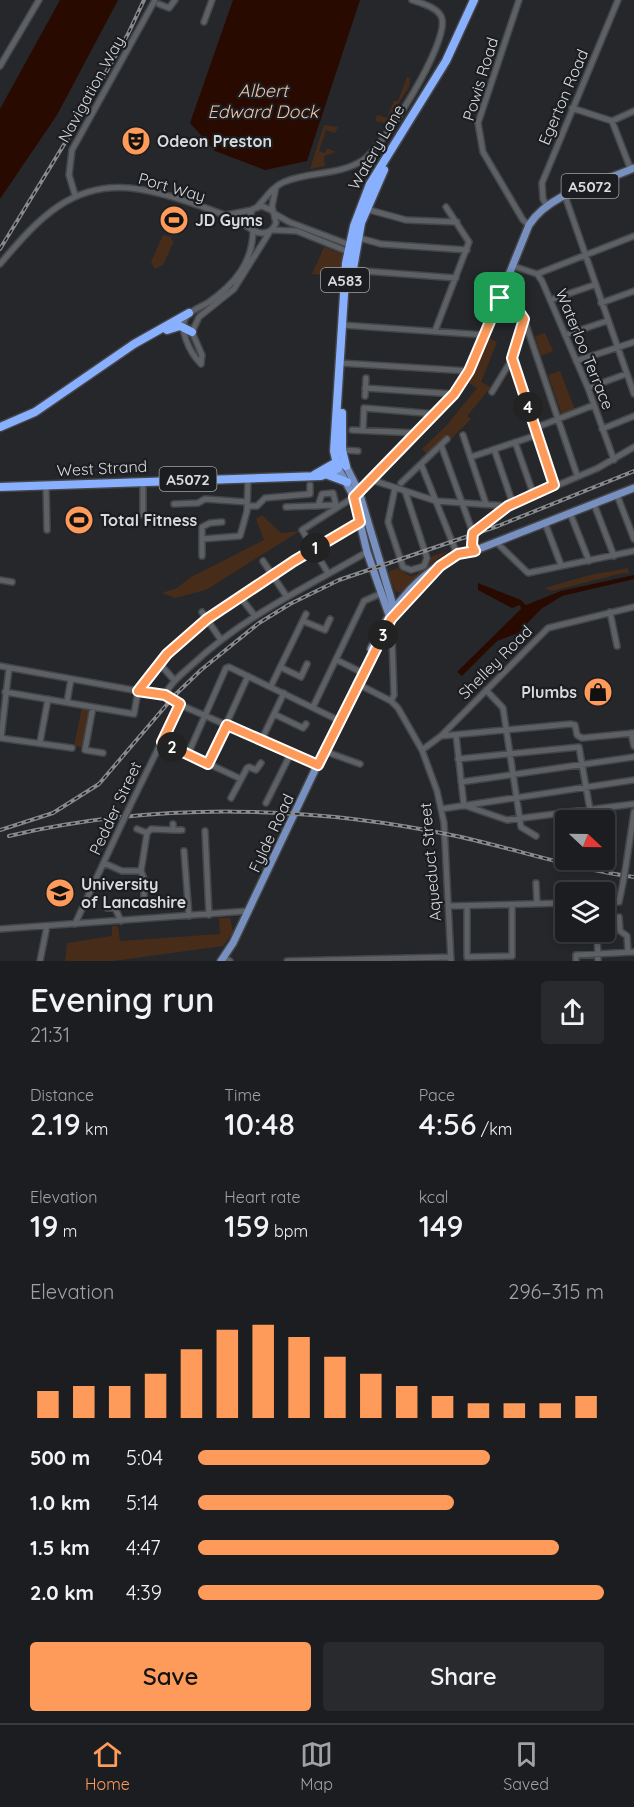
<!DOCTYPE html>
<meta charset="utf-8">
<style>
body{margin:0;font-family:Quicksand,sans-serif;background:#292a2d;color:#f1f3f6;height:100vh;display:flex;flex-direction:column;font-size:22px;white-space:nowrap}
*{box-sizing:border-box;margin:0}
p{font-size:20px;color:#a0a2a5}
.icon{flex:none;width:33px;height:33px;fill:none;stroke:currentColor;stroke-width:2;stroke-linecap:round;stroke-linejoin:round}
.map{position:relative;height:961px;overflow:hidden}
.side{display:flex;flex-direction:column;background:#1c1d20;flex:1}
.side>*{flex:none}
.needle{width:39px;rotate:112deg}
.fabs{position:absolute;left:555px;top:810px;display:grid;gap:12px}
.fabs a{display:grid;place-items:center;width:60px;height:60px;border-radius:6px;background:#1c1d20;box-shadow:0 3px 9px #0003,0 0 0 2px #3a3b3e;font-size:30px}
.pin{position:absolute;display:grid;place-items:center;width:51px;height:51px;color:#fff;margin:-26px;border-radius:12px;box-shadow:0 3px 9px #0006}
.km{position:absolute;width:30px;height:30px;margin:-15px;border-radius:50%;background:#222;color:#fff;font-size:16px;line-height:30px;text-align:center}
.round{display:grid;place-items:center;flex:none;width:63px;height:63px;border-radius:6px;background:#292a2d}
.summary{display:flex;align-items:center;justify-content:space-between;height:102px;padding:0 30px}
h1{font-size:33px;font-weight:600;line-height:45px}
.figures{display:grid;grid-template-columns:repeat(3,1fr);gap:9px;height:102px;padding:6px 30px}
.figures div{display:grid;align-content:center}
.figures b{font-size:30px;font-weight:600}
.figures small{font-size:16px;font-weight:400}
.figures p{font-size:16px}
.chart{height:168px;padding:12px 30px}
.chart p{display:flex;justify-content:space-between}
.chart svg{width:100%;height:108px;margin-top:6px;stroke:#ff9b5a;stroke-width:6}
.primary-button{display:flex;gap:12px;margin-top:auto;padding:12px 30px}
.primary-button a{flex:1;height:69px;border-radius:6px;background:#ff9b5a;color:#111;font-size:24px;font-weight:600;line-height:69px;text-align:center}
.primary-button a+a{background:#292a2d;color:#f1f3f6}
ul{padding:0 30px;list-style:none;font-size:20px}
li{display:grid;grid-template-columns:96px 72px 1fr;align-items:center;height:45px}
li i{height:15px;border-radius:8px;background:#ff9b5a}
.menu{display:flex;justify-content:space-around;align-items:center;height:84px;border-top:2px solid #3a3b3e;background:#1c1d20;font-size:16px;color:#a0a2a5}
.menu a{display:grid;justify-items:center;gap:3px}
.menu .current{color:#ff9b5a}
.map>svg:first-child{display:block}
</style>
<div class="map">
<svg width="634" height="961" viewBox="0 0 634 961">
<rect width="100%" height="100%" fill="#25272b"/>
<path fill="#482c1a" d="M407,77L410,78L409,87L386,123L375,121L377,115L387,118L394,101H398Z
M324,125L338,127L335,133L326,130L319,151L325,153L327,148L336,152L324,156L325,166L310,169Z
M163,235L172,237L171,240L174,241L163,265L155,269L151,262Z
M324,247L342,254L343,277L312,274Z
M545,333L553,351L541,356L535,336Z
M487,337L497,342L481,382L491,387L467,416L471,419L451,439L446,436L427,454L422,449L447,425L477,388L467,382Z
M560,371L575,410L562,415L548,375Z
M262,515L281,533L300,531L206,590L175,598L162,593L177,588L191,577L264,540L256,519Z
M449,551L433,562L408,590L401,593L395,591L388,572L397,568L410,576L418,574V571L429,564L432,556Z
M628,568L629,574L623,573L552,591L544,588L590,575Z
M82,707L89,708L82,747L74,746Z
M219,918H230L233,932L223,946L113,961H65L67,943L112,936V926H118L120,941L220,934Z"/>
<path fill="#290a00" d="M60,0H118L57,115L0,199V109Z
M233,0H360L307,161L265,170L215,151L190,123Z
M634,575V579L562,596L541,609L518,633L497,641L462,676L457,672L521,609L520,605L512,608L478,590V583L521,600L526,605L561,591Z"/>
<g fill="none" stroke-linecap="round" stroke-linejoin="round">
<g stroke="#434547" stroke-width="8">
<path id="minor" d="M519,0L478,123L483,152L523,220L529,225
M159,4L169,8L175,0
M204,22L212,0
M0,66L39,0
M572,108L612,121L631,170
M612,121L634,111
M75,195L69,175L72,150L155,0
M565,196L634,394
M547,206L543,199L542,183L618,0
M257,207C265,199 273,186 284,182C309,171 339,176 363,160C385,145 448,44 442,19C440,8 421,3 412,0
M366,209L406,220L457,222
M275,214L289,222L350,245
M226,215L252,210
M251,228L249,217L253,209L262,206L273,211
M273,230L297,231L349,252
M356,237L381,244L467,250
M0,264C38,219 73,179 138,189C170,194 204,207 235,219C244,222 253,234 263,233C270,233 273,229 276,223L272,206L276,187
M513,266L537,274L542,281L588,388L614,460
M351,270L456,278
M537,274L634,236
M550,300L594,285
M601,303L634,291
M524,319L577,475
M342,325L485,335
M435,331L469,242L446,207
M565,335L607,321
M512,359L554,485
M576,361L634,342
M201,363L202,355L192,332L199,317L234,289L269,233
M340,363L469,371
M201,364C191,354 175,326 189,314C194,309 203,306 209,302C235,284 253,262 253,230
M365,388L454,394
M588,388L626,374
M492,392L512,359L524,319L513,307L500,298
M365,396L366,378
M535,428L594,405
M602,429L634,416
M352,430L417,433
M363,430L364,408L436,414
M463,435L486,504
M515,442L533,493
M441,445L473,533L472,545
M494,449L513,504
M342,450L358,451
M471,457L537,435
M421,464L455,549
M372,480L436,501L508,506
M143,481V515
M401,483L447,439
M46,486L47,530
M395,488L388,522L403,567L411,570L424,566L427,558L405,491
M617,495L634,539
M174,504L198,503L205,499L247,502
M594,504L614,556
M248,506H257L265,498L310,494V485
M318,506L322,494L333,493L336,505
M286,507L336,505L338,507
M570,513L589,561
M545,523L561,565
M473,533L511,505L598,468L634,447
M202,539L240,536L247,511L248,478
M496,542L528,573L634,551
M202,556V527L210,523L222,522
M263,561L287,597
M328,573L302,530L354,497
M0,580L12,582
M241,598L255,616
M202,612L221,640
M610,612L617,646
M303,621L325,630L330,619
M337,660L361,672
M159,663L175,681
M0,666L166,696
M280,667L301,677L307,664
M356,683L391,701L398,708L422,750L437,791L444,823L451,961
M271,686L306,614
M486,690L503,708L521,827L536,836
M5,692L134,714L138,691L159,663L188,634L294,561L360,522
M165,695C171,682 182,674 193,664C244,616 307,587 367,552
M391,701L394,695L392,639
M67,702L71,679
M176,703L318,765
M93,707L85,750L103,753
M313,707L364,601L382,593
M274,714L303,728L306,724
M631,733L634,746
M456,735L464,806
M441,736L570,724L575,725L577,735L582,738L634,733
M0,738L72,748
M1,738L9,668
M261,741L284,693
M40,742L48,699
M162,742L241,779
M422,750L441,736L548,628L634,607
M324,751L360,764
M188,754L226,668L229,667L340,721
M458,759L579,747L590,810
M208,764L248,676
M461,782L634,757
M231,798L247,768L249,767L256,770L261,763
M266,803L291,753
M130,806L180,704
M466,806L507,820L634,804
M441,809L634,780
M173,824V830H182
M137,829L147,833
M205,831L209,915
M184,851L189,916
M104,863L122,871H141
M626,865L634,812
M536,883L537,903
M144,896V879L141,871L147,833L151,829L173,830
M604,902H619L623,883
M449,906L566,903
M467,906V957L512,956V905
M107,908H115L121,921
M619,917L620,931L627,936L628,952
M75,924L123,821
M0,929L248,911
M597,932L598,961
M224,958L230,961
M40,961L47,926
M287,961L451,957
M576,961V955L634,952"/>
</g>
<g stroke="#434547" stroke-width="10">
<path id="major" d="M346,466L359,492L395,612
M338,468L354,497L367,552L389,615
M354,497L454,394L477,354L529,225C551,191 600,184 634,168
M476,550L634,488
M371,649C391,605 423,567 469,550L471,546L476,548
M221,961L233,943L324,751L391,619L440,566"/>
</g>
<g stroke="#434547" stroke-width="11">
<path id="highway" d="M350,286L361,223L384,170
M167,330L180,326L192,332
M342,413V450L346,466
M0,427L35,412L134,344L189,313
M338,468L334,451L346,263L354,226L370,184L446,61L474,0
M314,475L335,463L340,464
M328,475L347,482
M0,487L321,476L333,472L339,466"/>
</g>
<use href="#minor" stroke="#5d6064" stroke-width="5"/>
<use href="#major" stroke="#7790c0" stroke-width="7"/>
<use href="#highway" stroke="#89b0fe" stroke-width="8"/>
<g stroke="#87898c" stroke-width="4">
<path id="rail" d="M0,249L68,138L128,34L144,0
M0,830L53,813L99,784L175,695L201,670L259,623L290,604L339,580L498,526L634,471
M9,836C154,802 311,805 456,836C516,849 574,869 634,877"/>
</g>
<use href="#rail" stroke="#1b1d21" stroke-width="1.5" stroke-dasharray="4.5" stroke-linecap="butt"/>
<g stroke="#434547" stroke-width="8" stroke-linecap="butt">
<path id="minor-bridge" d="M167,698L176,703
M123,821L130,806
M623,883L626,865"/>
</g>
<use href="#minor-bridge" stroke="#5d6064" stroke-width="5"/>
</g>
<g fill="none" stroke-linecap="round" stroke-linejoin="round">
<g stroke="#fff" stroke-width="12">
<path id="route" d="M500,298L520,313L524,319L512,358L554,485L508,506L473,533L472,545L475,551L458,554L440,566L391,619L318,765L227,725L208,764L162,742L180,704L165,695L138,691L167,654L207,619L294,561L360,522L354,497L454,394L469,371Z"/>
</g>
<use href="#route" stroke="#ff9b5a" stroke-width="8"/>
</g>
<defs>
<g id="theatre-disc" transform="scale(1.5)"><circle r="9.5" fill="#ff9b5a" stroke="#1b1d21"/><path d="M-5-5.5Q0-4 5-5.5V0Q5 5 0 6Q-5 5-5 0ZM-3.3-2.5H-1v1.5H-3.3ZM1-2.5H3.3v1.5H1ZM-2.8 1Q0 5.5 2.8 1Z" fill="#111"/></g>
<g id="stadium-disc" transform="scale(1.5)"><circle r="9.5" fill="#ff9b5a" stroke="#1b1d21"/><path d="M0-5a6.5 5 0 1 0 0 10a6.5 5 0 1 0 0-10ZM-3.5-1.8h7v3.6h-7Z" fill="#111"/></g>
<g id="shop-disc" transform="scale(1.5)"><circle r="9.5" fill="#ff9b5a" stroke="#1b1d21"/><path d="M-5-2.5h2.3a2.7 3.5 0 0 1 5.4 0H5L5.5 6h-11ZM-1.5-2.5h3a1.5 2.3 0 0 0-3 0Z" fill="#111"/></g>
<g id="university-disc" transform="scale(1.5)"><circle r="9.5" fill="#ff9b5a" stroke="#1b1d21"/><path d="M0-5L7-2L0 1L-7-2ZM-4 1L0 2.5L4 1V4Q0 6-4 4Z" fill="#111"/></g>
</defs>
<g fill-rule="evenodd">
<use href="#theatre-disc" x="136" y="141"/>
<use href="#stadium-disc" x="174" y="220"/>
<use href="#stadium-disc" x="79" y="520"/>
<use href="#shop-disc" x="598" y="692"/>
<use href="#university-disc" x="60" y="893"/>
</g>
<g text-anchor="middle" dominant-baseline="central" stroke-width="4.5" stroke-linejoin="round" paint-order="stroke">
<g fill="#1b1d21" stroke="#9fa1a4" stroke-width="1.5">
<rect x="561.5" y="174" width="57" height="24" rx="4.5"/>
<rect x="321" y="268" width="48" height="24" rx="4.5"/>
<rect x="159.5" y="467" width="57" height="24" rx="4.5"/>
</g>
<g font-size="15" font-weight="bold" fill="#d8dadc">
<text x="590" y="186">A5072</text>
<text x="345" y="280">A583</text>
<text x="188" y="479">A5072</text>
</g>
<g font-size="16" fill="#d8dadc" stroke="#1b1d21">
<text transform="translate(480 79) rotate(-73)">Powis Road</text>
<text transform="translate(91 89) rotate(-61)">Navigation Way</text>
<text transform="translate(563 97) rotate(-67)">Egerton Road</text>
<text transform="translate(376 147) rotate(-60)">Watery Lane</text>
<text transform="translate(172 187) rotate(16)">Port Way</text>
<text transform="translate(585 349) rotate(68)">Waterloo Terrace</text>
<text transform="translate(102 468) rotate(-3)">West Strand</text>
<text transform="translate(495 662) rotate(-45)">Shelley Road</text>
<text transform="translate(115 808) rotate(-65)">Pedder Street</text>
<text transform="translate(271 833) rotate(-65)">Fylde Road</text>
<text transform="translate(430 862) rotate(-95)">Aqueduct Street</text>
</g>
<g font-size="16" font-weight="bold" fill="#d8dadc" stroke="#1b1d21" text-anchor="start">
<text x="157" y="141">Odeon Preston</text>
<text x="195" y="220">JD Gyms</text>
<text x="100" y="520">Total Fitness</text>
<text x="577" y="692" text-anchor="end">Plumbs</text>
<text x="81" y="884">University<tspan x="81" dy="18">of Lancashire</tspan></text>
</g>
<g font-size="18" font-style="italic" fill="#f6c3a4" stroke="#1b1d21">
<text x="263" y="90">Albert<tspan x="263" dy="21">Edward Dock</tspan></text>
</g>
</g>
</svg>
<div class="fabs">
<a><svg class="needle" viewBox="-14 -14 28 28"><path d="M0-13l5 13h-10z" fill="#e53935"/><path d="M0 13l5-13h-10z" fill="#a0a2a5"/></svg></a>
<a><svg class="icon" aria-label="layers" viewBox="0 0 24 24"><path d="M12 4l9 5-9 5-9-5zM3 14l9 5 9-5"/></svg></a>
</div>
<div class="pin" style="left:500px;top:298px;background:#1e9e55"><svg class="icon" aria-label="arrive" viewBox="0 0 24 24"><path d="M6 21V4h12l-3 4 3 4H6"/></svg></div>
<b class="km" style="left:315px;top:548px">1</b>
<b class="km" style="left:172px;top:747px">2</b>
<b class="km" style="left:383px;top:635px">3</b>
<b class="km" style="left:528px;top:407px">4</b>
</div>
<section class="side">
<div class="summary"><div><h1>Evening run</h1><p>21:31</p></div><a class="round"><svg class="icon" aria-label="share" viewBox="0 0 24 24"><path d="M12 15V3M7 8l5-5 5 5M5 13v7h14v-7"/></svg></a></div>
<div class="figures">
<div><p>Distance</p><b>2.19<small> km</small></b></div>
<div><p>Time</p><b>10:48</b></div>
<div><p>Pace</p><b>4:56<small> /km</small></b></div>
</div>
<div class="figures">
<div><p>Elevation</p><b>19<small> m</small></b></div>
<div><p>Heart rate</p><b>159<small> bpm</small></b></div>
<div><p>kcal</p><b>149</b></div>
</div>
<div class="chart"><p><span>Elevation</span>296–315 m</p>
<svg viewBox="0 0 160 44" preserveAspectRatio="none"><path d="M5 44V33M15 44V31M25 44V31M35 44V26M45 44V16M55 44V8M65 44V6M75 44V11M85 44V19M95 44V26M105 44V31M115 44V35M125 44V38M135 44V38M145 44V38M155 44V35"/></svg>
</div>
<ul>
<li><b>500 m</b>5:04<i style="width:72%"></i></li>
<li><b>1.0 km</b>5:14<i style="width:63%"></i></li>
<li><b>1.5 km</b>4:47<i style="width:89%"></i></li>
<li><b>2.0 km</b>4:39<i style="width:100%"></i></li>
</ul>
<div class="primary-button"><a>Save</a><a>Share</a></div>
</section>
<nav class="menu">
<a class="current"><svg class="icon" aria-label="home" viewBox="0 0 24 24"><path d="M3 11l9-7 9 7M6 9v11h12V9"/></svg>Home</a>
<a><svg class="icon" aria-label="map" viewBox="0 0 24 24"><path d="M3 6l6-2 6 2 6-2v14l-6 2-6-2-6 2zM9 4v14M15 6v14"/></svg>Map</a>
<a><svg class="icon" aria-label="saved" viewBox="0 0 24 24"><path d="M7 4h10v16l-5-4-5 4z"/></svg>Saved</a>
</nav>
